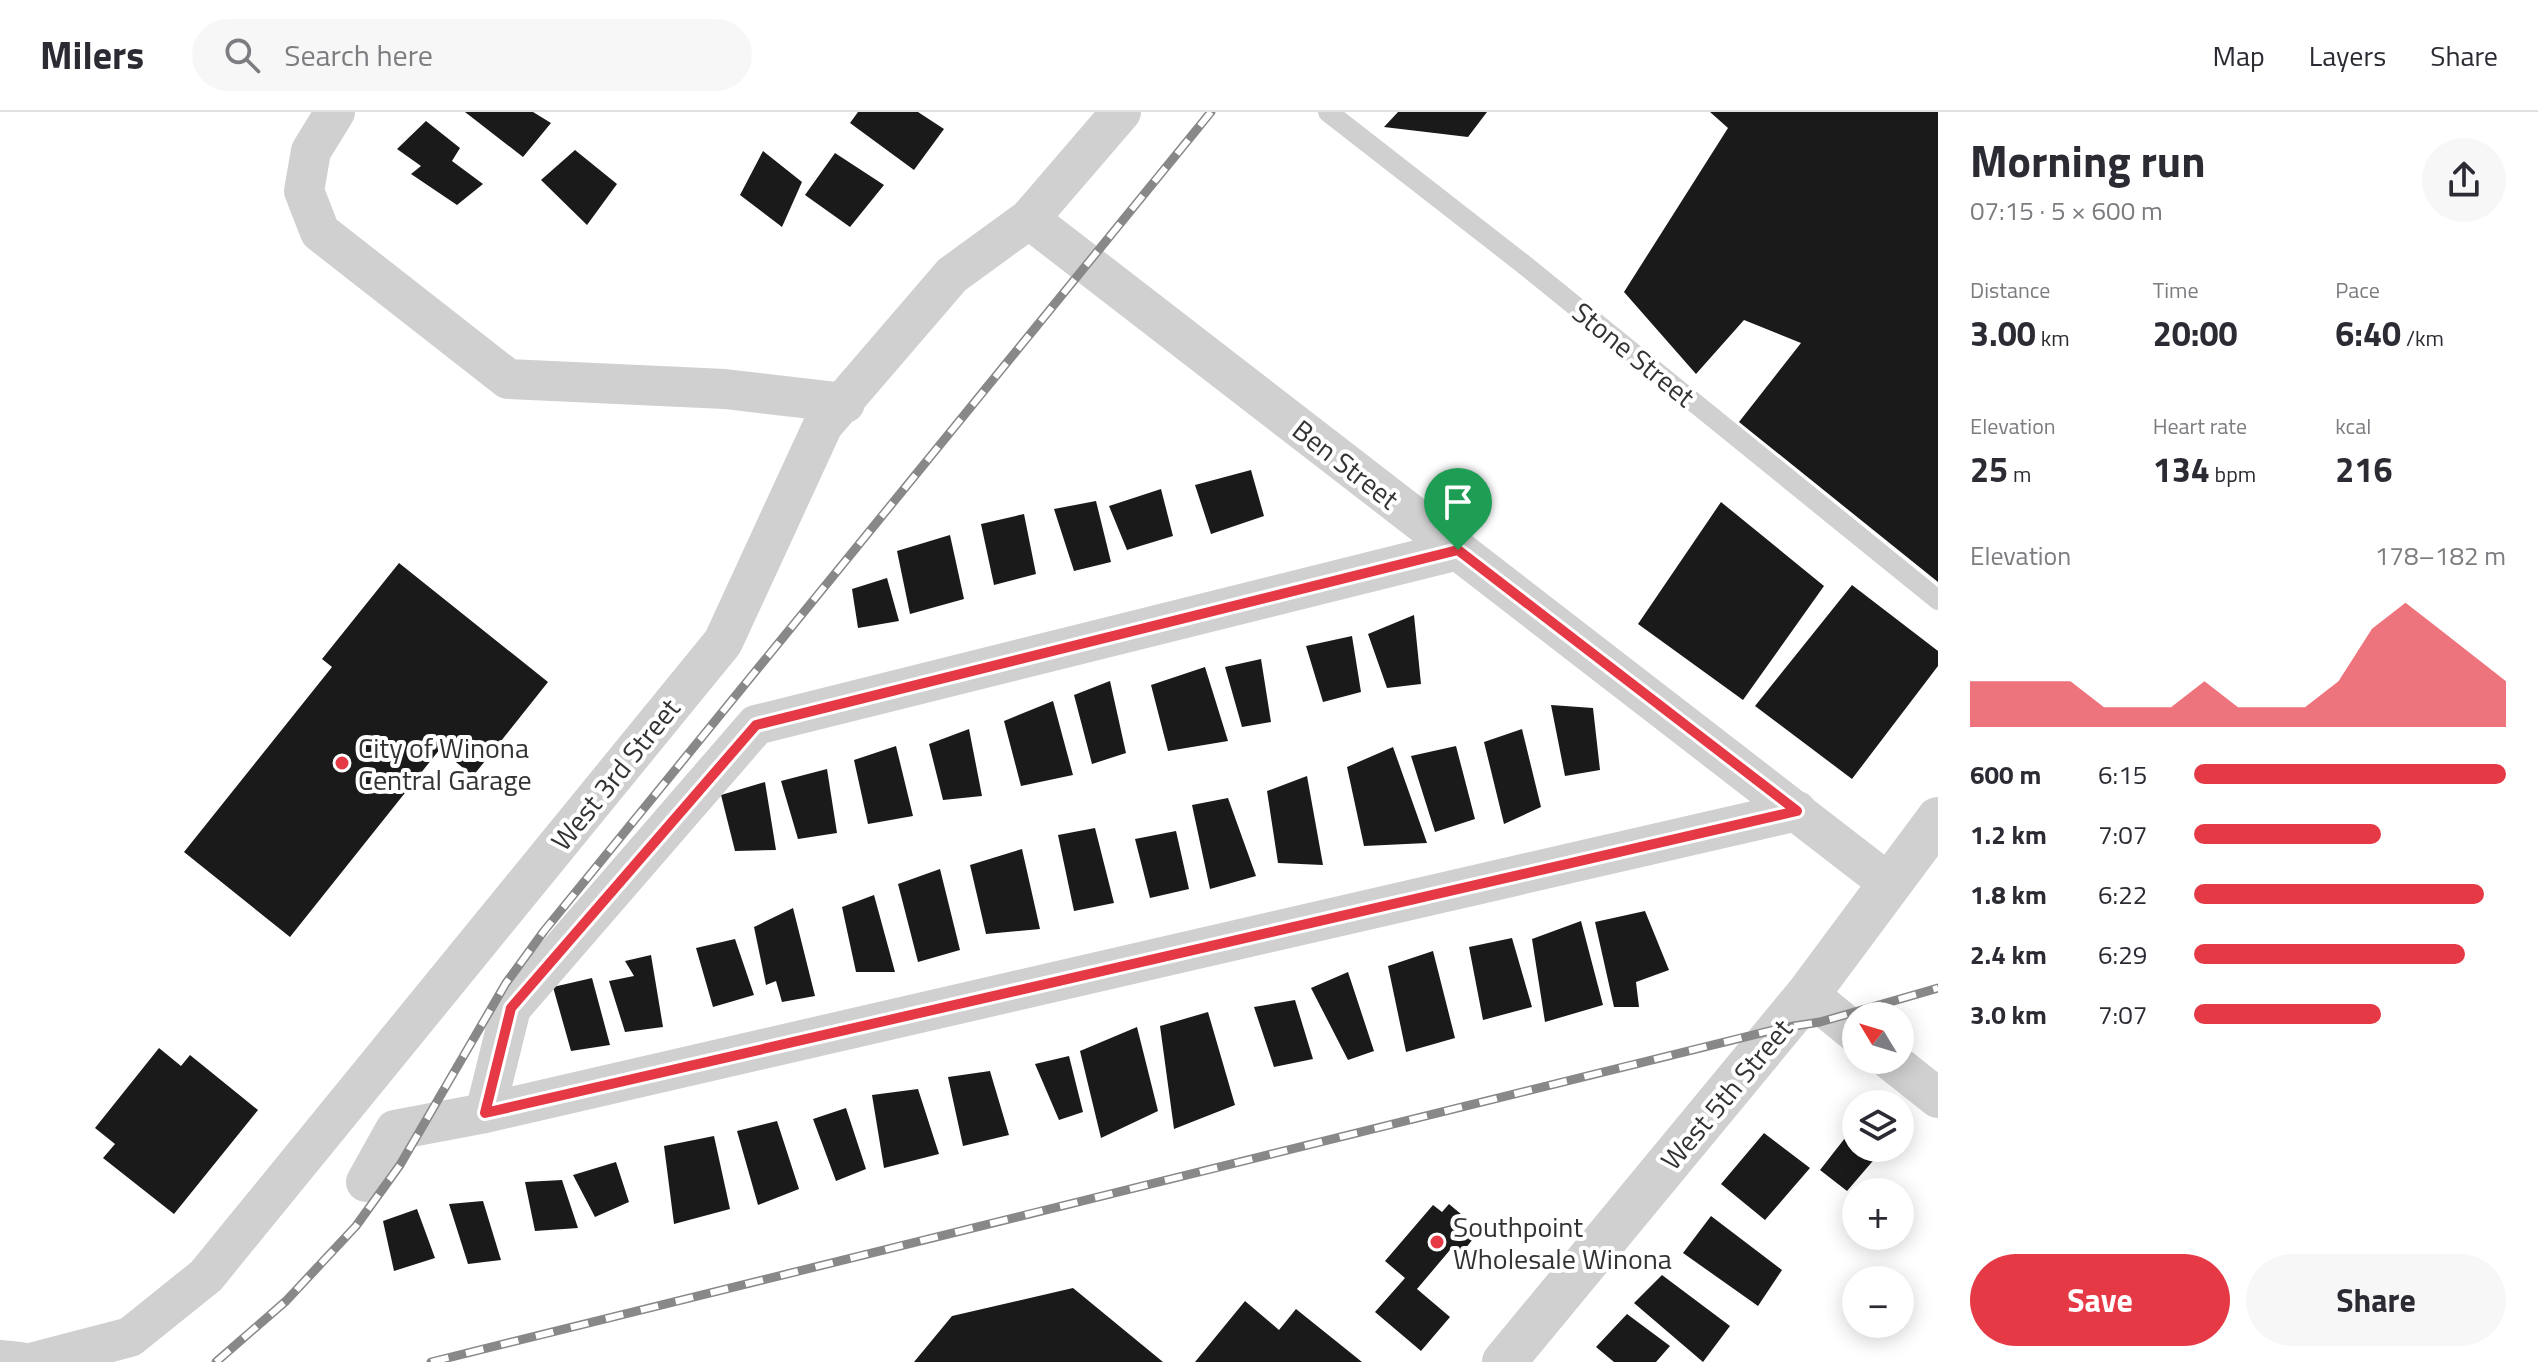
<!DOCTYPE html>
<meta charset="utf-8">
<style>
body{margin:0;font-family:"Titillium Web",sans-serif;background:#f7f7f7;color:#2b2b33;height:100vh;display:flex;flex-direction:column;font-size:30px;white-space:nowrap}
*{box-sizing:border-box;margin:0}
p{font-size:26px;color:#7c7c81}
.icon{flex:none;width:44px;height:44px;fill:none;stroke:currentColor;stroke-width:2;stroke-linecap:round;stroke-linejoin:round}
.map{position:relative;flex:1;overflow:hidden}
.side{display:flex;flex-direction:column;background:#fff;width:600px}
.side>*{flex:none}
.needle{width:52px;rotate:308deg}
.controls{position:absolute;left:1842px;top:890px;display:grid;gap:16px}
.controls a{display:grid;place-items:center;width:72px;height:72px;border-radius:50%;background:#fff;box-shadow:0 4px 20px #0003;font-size:40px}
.pin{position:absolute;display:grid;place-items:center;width:68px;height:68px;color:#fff;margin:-82px -34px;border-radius:50% 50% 50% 0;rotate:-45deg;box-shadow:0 0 8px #0007}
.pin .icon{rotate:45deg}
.round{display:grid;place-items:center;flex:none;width:84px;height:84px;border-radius:42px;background:#f7f7f7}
.overview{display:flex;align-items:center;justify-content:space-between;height:136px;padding:0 32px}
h1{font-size:44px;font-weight:700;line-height:60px}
.stats{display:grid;grid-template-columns:repeat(3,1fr);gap:12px;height:136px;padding:8px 32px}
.stats div{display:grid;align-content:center}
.stats b{font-size:34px;font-weight:700}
.stats small{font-size:22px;font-weight:400}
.stats p{font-size:22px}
.chart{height:224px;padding:16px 32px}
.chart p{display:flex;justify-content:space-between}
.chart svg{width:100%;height:144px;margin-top:8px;fill:#e63946;opacity:.7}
.primary-button{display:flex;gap:16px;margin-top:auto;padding:16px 32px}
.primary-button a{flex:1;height:92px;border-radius:48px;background:#e63946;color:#fff;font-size:32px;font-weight:700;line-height:92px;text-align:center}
.primary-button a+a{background:#f7f7f7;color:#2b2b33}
ul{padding:0 32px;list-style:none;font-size:26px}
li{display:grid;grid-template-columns:128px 96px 1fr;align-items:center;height:60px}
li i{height:20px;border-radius:10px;background:#e63946}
header{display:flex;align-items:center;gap:48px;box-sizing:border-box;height:112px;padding:0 40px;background:#fff;border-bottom:2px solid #e1e1e2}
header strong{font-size:38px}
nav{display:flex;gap:44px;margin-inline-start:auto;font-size:28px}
.search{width:560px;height:72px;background:#f7f7f7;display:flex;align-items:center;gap:20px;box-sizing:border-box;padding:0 28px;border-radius:44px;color:#7c7c81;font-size:30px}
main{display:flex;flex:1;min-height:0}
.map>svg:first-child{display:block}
</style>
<header>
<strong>Milers</strong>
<div class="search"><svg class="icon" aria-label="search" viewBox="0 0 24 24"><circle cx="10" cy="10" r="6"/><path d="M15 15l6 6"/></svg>Search here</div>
<nav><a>Map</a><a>Layers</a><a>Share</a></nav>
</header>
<main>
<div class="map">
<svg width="1938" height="1250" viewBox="0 0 1938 1250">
<rect width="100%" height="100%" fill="#fff"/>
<path fill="#1a1a1a" d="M465,0H533L551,11L523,45Z
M858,0H918L944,17L914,58L850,11Z
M1398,0H1487L1468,25L1384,15Z
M1710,0H1938V470L1739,310L1801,231L1744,208L1696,262L1624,180L1728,16Z
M426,9L460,36L452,49L483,72L457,93L411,62L421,54L397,37Z
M575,38L617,72L587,113L541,68Z
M763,39L802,70L782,115L740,83Z
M835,41L884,73L850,115L805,83Z
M1251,358L1264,404L1211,422L1195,373Z
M1161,377L1173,424L1127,438L1109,394Z
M1096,389L1111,450L1074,459L1054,397Z
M1721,390L1824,474L1743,588L1638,512Z
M1024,402L1036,462L994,473L981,412Z
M950,423L964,487L910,502L897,439Z
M399,451L548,570L473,664L440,637L290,825L184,740L332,555L322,547Z
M887,466L899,509L858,516L852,477Z
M1852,473L1938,539V554L1852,667L1755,594Z
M1414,503L1421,572L1387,576L1368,522Z
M1352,524L1361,580L1323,590L1306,534Z
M1261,547L1271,610L1242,615L1225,555Z
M1205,555L1228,629L1168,639L1151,573Z
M1110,569L1126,641L1092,652L1074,583Z
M1053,589L1073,663L1021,674L1004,609Z
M1551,593L1593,596L1600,658L1565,664Z
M969,617L982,684L943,688L929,632Z
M1522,617L1541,695L1504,712L1484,630Z
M896,634L913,704L868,712L854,648Z
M1456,634L1475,707L1435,720L1411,644Z
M1393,635L1427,731L1364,734L1347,655Z
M827,657L837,721L798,727L781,669Z
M1307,664L1323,753L1278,751L1267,679Z
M765,670L776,738L735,739L721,683Z
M1228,686L1256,764L1210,777L1192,693Z
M1095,716L1114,791L1074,799L1058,723Z
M1176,719L1189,777L1150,786L1135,727Z
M1022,737L1040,817L986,822L970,753Z
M940,757L960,838L918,850L898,772Z
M874,783L895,860H856L842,795Z
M793,796L815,884L782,890L776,869L766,873L754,815Z
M1645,799L1669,858L1636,870L1639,895H1614L1595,810Z
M1581,809L1603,893L1545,910L1532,827Z
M1512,826L1532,895L1483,908L1469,835Z
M735,827L754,883L713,895L696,836Z
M1433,839L1455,926L1406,940L1388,854Z
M651,843L663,915L625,920L609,869L634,864L625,849Z
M1348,860L1374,939L1348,948L1311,876Z
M592,866L610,933L571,939L553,875Z
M1295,888L1313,947L1274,955L1254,895Z
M1208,900L1235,993L1174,1017L1160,914Z
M1137,915L1158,999L1101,1026L1080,939Z
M159,936L181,954L190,943L258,998L174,1102L103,1046L115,1032L95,1016Z
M1069,944L1083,1000L1059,1008L1035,952Z
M990,959L1009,1023L963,1034L948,965Z
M918,977L939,1042L884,1056L872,983Z
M846,996L866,1057L836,1069L813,1007Z
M777,1009L799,1077L758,1093L737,1019Z
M1856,1012V1036H1884L1847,1079L1820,1058Z
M1764,1021L1810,1056L1765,1108L1721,1072Z
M714,1024L730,1097L674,1112L664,1034Z
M616,1050L629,1090L595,1105L573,1063Z
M562,1068L578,1116L535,1119L525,1070Z
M483,1089L501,1148L468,1152L449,1092Z
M1449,1092L1480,1118L1458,1146L1450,1138L1417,1177L1450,1205L1421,1239L1375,1200L1405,1166L1385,1149L1433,1093L1442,1100Z
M417,1097L435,1146L394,1159L383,1109Z
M1711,1104L1782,1158L1758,1194L1683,1141Z
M1662,1163L1730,1214L1703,1250L1634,1191Z
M1073,1176L1163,1250H914L952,1204Z
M1245,1189L1279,1218L1296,1197L1362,1250H1195Z
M1627,1202L1670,1234L1656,1250H1614L1596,1235Z"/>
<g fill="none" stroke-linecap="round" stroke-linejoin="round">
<path stroke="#d0d0d0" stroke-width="20" d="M1328,0L1522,151L1938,488"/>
<path stroke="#d0d0d0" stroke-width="40" d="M335,0L311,39L304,79L320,120L508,267L725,277L845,291
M1029,107L1891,773
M1808,882L1856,921
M1890,948L1938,986
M485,1001L511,896L756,613L1458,438
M366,1070L395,1018L485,1001L1797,699
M0,1248L20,1250
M34,1250L130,1225L206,1164L723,530L823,313L952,163L1029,107L1121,0"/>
<path stroke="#d0d0d0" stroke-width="44" d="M1504,1250L1808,882L1938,707"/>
<g stroke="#888" stroke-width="9">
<path id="rail" d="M216,1250L286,1189L356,1114L400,1053L506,871L544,819L1211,0
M431,1250L1781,916L1820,910L1938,876"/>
</g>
<use href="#rail" stroke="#fff" stroke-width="6" stroke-dasharray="18" stroke-linecap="butt"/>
</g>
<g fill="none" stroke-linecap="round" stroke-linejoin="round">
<g stroke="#fff" stroke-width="16">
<path id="route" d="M1458,438L1797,699L485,1001L511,896L756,613Z"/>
</g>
<use href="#route" stroke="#e63946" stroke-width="10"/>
</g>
<g fill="#e63946" stroke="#fff" stroke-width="3">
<circle cx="342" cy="651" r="8"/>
<circle cx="1437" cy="1130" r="8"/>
</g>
<g text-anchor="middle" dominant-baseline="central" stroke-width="8" stroke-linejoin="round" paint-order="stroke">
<g font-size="28" fill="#333" stroke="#fff">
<text transform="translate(1634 242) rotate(39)">Stone Street</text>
<text transform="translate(1346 352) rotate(38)">Ben Street</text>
<text transform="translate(615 662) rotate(-51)">West 3rd Street</text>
<text transform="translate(1726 982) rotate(-50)">West 5th Street</text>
</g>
<g font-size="28" fill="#333" stroke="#fff" text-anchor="start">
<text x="358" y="635">City of Winona<tspan x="358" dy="32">Central Garage</tspan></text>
<text x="1453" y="1114">Southpoint<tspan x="1453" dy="32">Wholesale Winona</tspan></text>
</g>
</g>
</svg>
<div class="controls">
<a><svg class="needle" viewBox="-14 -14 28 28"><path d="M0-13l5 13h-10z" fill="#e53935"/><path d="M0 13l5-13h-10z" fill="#7c7c81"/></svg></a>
<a><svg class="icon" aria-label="layers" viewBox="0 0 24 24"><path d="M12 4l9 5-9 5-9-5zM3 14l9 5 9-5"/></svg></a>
<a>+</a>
<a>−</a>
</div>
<div class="pin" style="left:1458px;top:438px;background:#1e9e55"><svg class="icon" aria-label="arrive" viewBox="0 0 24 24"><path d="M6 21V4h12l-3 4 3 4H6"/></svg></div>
</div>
<section class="side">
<div class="overview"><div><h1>Morning run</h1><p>07:15 · 5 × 600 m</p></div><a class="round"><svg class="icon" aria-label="share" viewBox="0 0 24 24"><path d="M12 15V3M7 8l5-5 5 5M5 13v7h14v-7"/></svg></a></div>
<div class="stats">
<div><p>Distance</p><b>3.00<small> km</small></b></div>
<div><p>Time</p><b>20:00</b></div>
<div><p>Pace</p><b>6:40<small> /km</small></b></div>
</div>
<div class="stats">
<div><p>Elevation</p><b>25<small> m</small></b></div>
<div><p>Heart rate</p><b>134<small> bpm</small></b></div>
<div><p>kcal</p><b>216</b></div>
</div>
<div class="chart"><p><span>Elevation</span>178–182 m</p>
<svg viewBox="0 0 160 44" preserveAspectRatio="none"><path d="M0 44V30L10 30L20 30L30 30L40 38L50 38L60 38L70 30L80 38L90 38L100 38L110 30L120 14L130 6L140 14L150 22L160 30V44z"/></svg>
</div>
<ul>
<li><b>600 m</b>6:15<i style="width:100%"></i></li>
<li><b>1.2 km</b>7:07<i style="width:60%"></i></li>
<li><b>1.8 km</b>6:22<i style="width:93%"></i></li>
<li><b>2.4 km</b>6:29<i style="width:87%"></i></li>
<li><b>3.0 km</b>7:07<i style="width:60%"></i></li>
</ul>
<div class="primary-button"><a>Save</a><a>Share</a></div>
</section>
</main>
